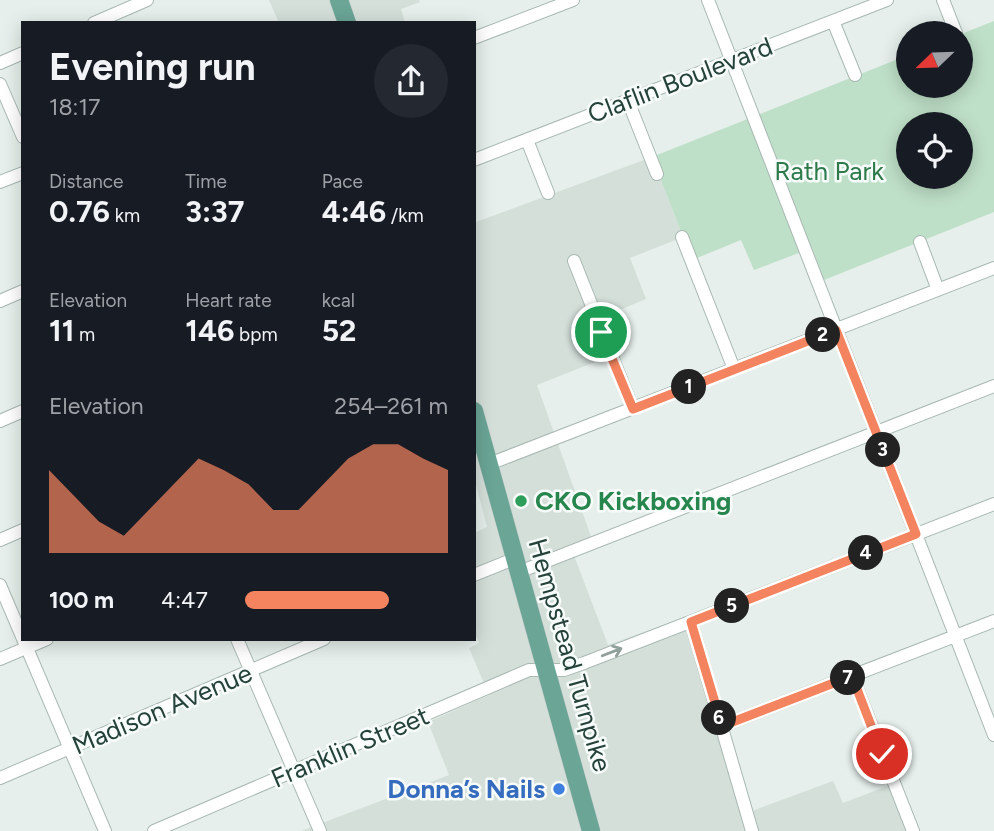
<!DOCTYPE html>
<meta charset="utf-8">
<style>
body{margin:0;font-family:Figtree,sans-serif;background:#242831;color:#f1f3f6;height:100vh;display:flex;flex-direction:column;font-size:26px;white-space:nowrap}
*{box-sizing:border-box;margin:0}
p{font-size:23px;color:#9ea1a6}
.icon{flex:none;width:38px;height:38px;fill:none;stroke:currentColor;stroke-width:2;stroke-linecap:round;stroke-linejoin:round}
.map{position:relative;flex:1;overflow:hidden}
.side{position:absolute;left:21px;top:21px;width:455px;height:620px;display:flex;flex-direction:column;background:#171b24;border-radius:0px;box-shadow:0 4px 18px #0003}
.side>*{flex:none}
.needle{width:46px;rotate:247deg}
.controls{position:absolute;left:896px;top:21px;display:grid;gap:14px}
.controls a{display:grid;place-items:center;width:77px;height:77px;border-radius:50%;background:#171b24;box-shadow:0 4px 18px #0003;font-size:35px}
.pin{position:absolute;display:grid;place-items:center;width:60px;height:60px;color:#fff;margin:-30px;border:4px solid #fff;border-radius:50%;box-shadow:0 2px 7px #0007}
.km{position:absolute;width:35px;height:35px;margin:-18px;border-radius:50%;background:#222;color:#fff;font-size:19px;line-height:35px;text-align:center}
.round{display:grid;place-items:center;flex:none;width:74px;height:74px;border-radius:37px;background:#242831}
.head{display:flex;align-items:center;justify-content:space-between;height:119px;padding:0 28px}
h1{font-size:38px;font-weight:700;line-height:52px}
.metrics{display:grid;grid-template-columns:repeat(3,1fr);gap:10px;height:119px;padding:7px 28px}
.metrics div{display:grid;align-content:center}
.metrics b{font-size:30px;font-weight:700}
.metrics small{font-size:19px;font-weight:400}
.metrics p{font-size:19px}
.chart{height:196px;padding:14px 28px}
.chart p{display:flex;justify-content:space-between}
.chart svg{width:100%;height:126px;margin-top:7px;fill:#f4845f;opacity:.7}
ul{padding:0 28px;list-style:none;font-size:23px}
li{display:grid;grid-template-columns:112px 84px 1fr;align-items:center;height:52px}
li i{height:18px;border-radius:9px;background:#f4845f}
.map>svg:first-child{display:block}
</style>
<div class="map">
<svg width="994" height="831" viewBox="0 0 994 831">
<rect width="100%" height="100%" fill="#e6efeb"/>
<path fill="#d4dfda" d="M269,0H419L420,2L401,9L405,23H279Z
M652,157L683,237L630,258L646,299L588,323L600,360L537,385L593,542L572,550L608,645L694,614L752,811L833,781L843,803L893,784L911,831H301L449,775L428,722L489,695L469,648L479,643L474,632V533L487,527L476,485L474,486V220L476,222Z"/>
<path fill="#bfe0c8" fill-rule="evenodd" d="M994,21V212L824,280L812,248L754,270L741,240L692,260L652,157L908,55V86H961V34ZM908,124H961V177H908Z"/>
<g fill="none" stroke-linecap="round" stroke-linejoin="round">
<g stroke="#a8b8b2" stroke-width="14">
<path id="minor" d="M708,0L994,735
M943,0L956,33
M833,21L855,75
M94,23L147,0
M474,38L573,0
M0,63L23,53
M0,84L23,137
M628,101L657,174
M527,140L548,193
M474,160L887,0
M0,182L23,173
M682,237L734,369
M920,242L938,290
M574,261L633,409
M0,301L23,291
M0,421L23,411
M489,464L994,268
M0,540L23,530
M519,572L994,386
M474,575L516,558
M0,585L105,831
M691,622L752,831
M237,639L320,831
M0,659L47,639
M852,676L913,831
M722,726L994,621
M0,778L324,639
M154,831L529,670H564L584,663L994,504"/>
</g>
<g stroke="#c2cac8" stroke-width="19">
<path id="primary" d="M339,0L347,23
M474,411L591,831"/>
</g>
<use href="#minor" stroke="#fff" stroke-width="12"/>
<use href="#primary" stroke="#6aa596" stroke-width="18"/>
</g>
<defs><path id="oneway-shaft" d="M-6 0H5M1.5-3L5.5 0L1.5 3" fill="none" stroke-width="1.6" stroke-linecap="round" stroke-linejoin="round" transform="scale(1.75)"/></defs>
<use stroke="#92a09c" href="#oneway-shaft" transform="translate(612 652) rotate(-21)"/>
<g fill="none" stroke-linecap="round" stroke-linejoin="round">
<g stroke="#fff" stroke-width="14">
<path id="route" d="M601,332L633,409L836,330L916,534L691,622L722,726L852,676L882,754"/>
</g>
<use href="#route" stroke="#f4845f" stroke-width="9"/>
</g>
<circle fill="#2e9e5b" stroke="#f7fbf9" stroke-width="2.5" cx="521" cy="501" r="7"/>
<circle fill="#3f7fe0" stroke="#f7fbf9" stroke-width="2.5" cx="559" cy="789" r="7"/>
<g text-anchor="middle" dominant-baseline="central" stroke-width="5" stroke-linejoin="round" paint-order="stroke">
<g font-size="26" fill="#24423a" stroke="#f7fbf9">
<text transform="translate(680 80) rotate(-21)">Claflin Boulevard</text>
<text transform="translate(570 655) rotate(74)">Hempstead Turnpike</text>
<text transform="translate(162 709) rotate(-23)">Madison Avenue</text>
<text transform="translate(350 747) rotate(-23)">Franklin Street</text>
</g>
<g font-size="26" fill="#2d7a4b" stroke="#f7fbf9">
<text x="829" y="171">Rath Park</text>
</g>
<g font-size="26" font-weight="bold" fill="#27864d" stroke="#f7fbf9" text-anchor="start">
<text x="535" y="501">CKO Kickboxing</text>
</g>
<g font-size="26" font-weight="bold" fill="#366cbe" stroke="#f7fbf9" text-anchor="end">
<text x="545" y="789">Donna’s Nails</text>
</g>
</g>
</svg>
<div class="controls">
<a><svg class="needle" viewBox="-14 -14 28 28"><path d="M0-13l5 13h-10z" fill="#e53935"/><path d="M0 13l5-13h-10z" fill="#9ea1a6"/></svg></a>
<a><svg class="icon" aria-label="locate" viewBox="0 0 24 24"><circle cx="12" cy="12" r="6"/><path d="M12 2v4M12 18v4M2 12h4M18 12h4"/></svg></a>
</div>
<div class="pin" style="left:601px;top:332px;background:#1e9e55"><svg class="icon" aria-label="arrive" viewBox="0 0 24 24"><path d="M6 21V4h12l-3 4 3 4H6"/></svg></div>
<div class="pin" style="left:882px;top:754px;background:#d93025"><svg class="icon" aria-label="check" viewBox="0 0 24 24"><path d="M5 12l5 5 9-10"/></svg></div>
<b class="km" style="left:689px;top:387px">1</b>
<b class="km" style="left:823px;top:335px">2</b>
<b class="km" style="left:883px;top:450px">3</b>
<b class="km" style="left:866px;top:553px">4</b>
<b class="km" style="left:732px;top:606px">5</b>
<b class="km" style="left:719px;top:718px">6</b>
<b class="km" style="left:848px;top:678px">7</b>
<section class="side">
<div class="head"><div><h1>Evening run</h1><p>18:17</p></div><a class="round"><svg class="icon" aria-label="share" viewBox="0 0 24 24"><path d="M12 15V3M7 8l5-5 5 5M5 13v7h14v-7"/></svg></a></div>
<div class="metrics">
<div><p>Distance</p><b>0.76<small> km</small></b></div>
<div><p>Time</p><b>3:37</b></div>
<div><p>Pace</p><b>4:46<small> /km</small></b></div>
</div>
<div class="metrics">
<div><p>Elevation</p><b>11<small> m</small></b></div>
<div><p>Heart rate</p><b>146<small> bpm</small></b></div>
<div><p>kcal</p><b>52</b></div>
</div>
<div class="chart"><p><span>Elevation</span>254–261 m</p>
<svg viewBox="0 0 160 44" preserveAspectRatio="none"><path d="M0 44V15L10 24L20 33L30 38L40 29L50 20L60 11L70 15L80 20L90 29L100 29L110 20L120 11L130 6L140 6L150 11L160 15V44z"/></svg>
</div>
<ul>
<li><b>100 m</b>4:47<i style="width:71%"></i></li>
</ul>
</section>
</div>
